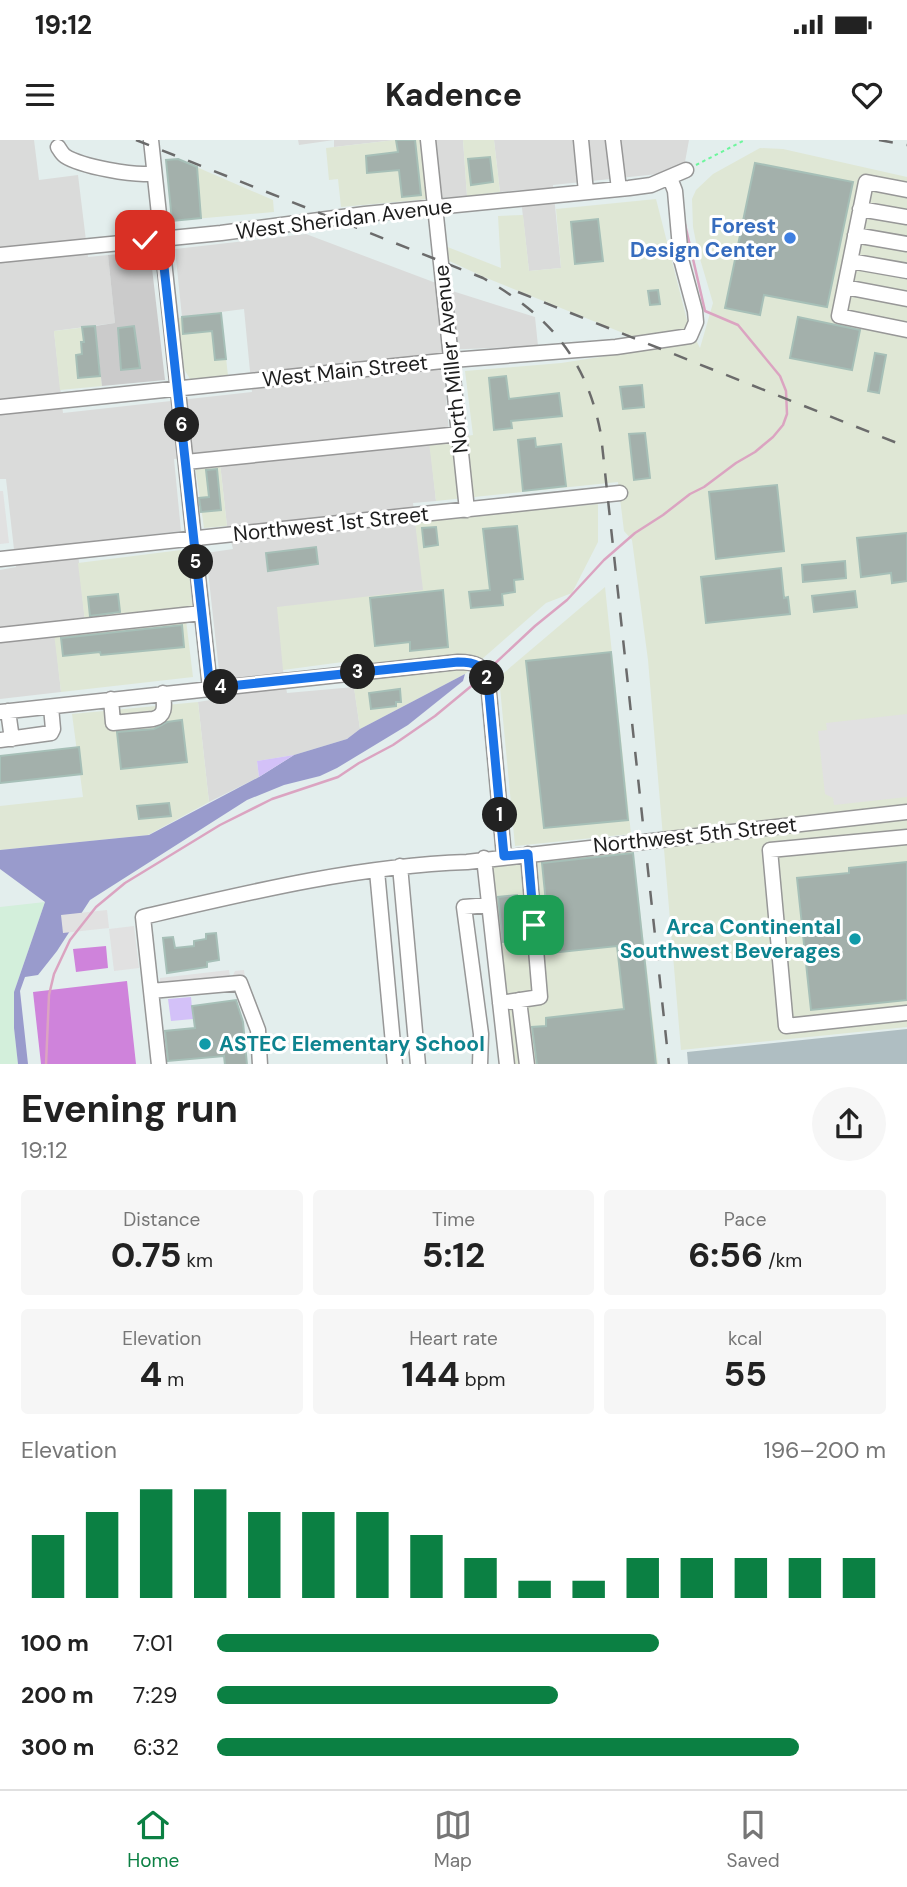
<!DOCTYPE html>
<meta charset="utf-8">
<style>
body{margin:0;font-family:"DM Sans",sans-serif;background:#f6f6f6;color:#222;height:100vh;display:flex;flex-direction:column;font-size:26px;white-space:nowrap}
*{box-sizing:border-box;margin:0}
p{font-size:23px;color:#767676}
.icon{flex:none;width:38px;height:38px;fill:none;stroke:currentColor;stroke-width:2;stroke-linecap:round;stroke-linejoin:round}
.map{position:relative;height:924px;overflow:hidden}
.sheet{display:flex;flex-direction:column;background:#fff;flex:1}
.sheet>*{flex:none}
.pin{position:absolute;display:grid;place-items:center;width:60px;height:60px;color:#fff;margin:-30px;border-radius:14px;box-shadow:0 4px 10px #0006}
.km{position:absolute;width:35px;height:35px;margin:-18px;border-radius:50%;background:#222;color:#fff;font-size:19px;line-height:35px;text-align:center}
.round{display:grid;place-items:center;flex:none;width:74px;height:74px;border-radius:37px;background:#f6f6f6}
.headline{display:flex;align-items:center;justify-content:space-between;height:119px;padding:0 21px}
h1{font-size:38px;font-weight:700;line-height:52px}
.metrics{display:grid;grid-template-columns:repeat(3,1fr);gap:10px;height:119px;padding:7px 21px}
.metrics div{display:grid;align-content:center;border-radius:7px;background:#f6f6f6;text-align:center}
.metrics b{font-size:35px;font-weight:700}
.metrics small{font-size:19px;font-weight:400}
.metrics p{font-size:19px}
.chart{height:196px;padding:14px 21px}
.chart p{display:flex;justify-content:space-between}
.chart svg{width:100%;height:126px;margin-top:7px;stroke:#0b8043;stroke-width:6}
ul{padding:0 21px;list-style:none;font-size:23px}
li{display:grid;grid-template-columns:112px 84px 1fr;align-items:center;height:52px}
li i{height:18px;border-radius:9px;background:#0b8043}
.status{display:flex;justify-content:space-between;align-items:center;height:49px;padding:0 35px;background:#fff;direction:ltr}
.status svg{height:19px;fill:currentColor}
header{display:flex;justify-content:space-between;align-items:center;height:91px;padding:0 21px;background:#fff;font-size:32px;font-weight:700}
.dock{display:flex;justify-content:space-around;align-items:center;height:98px;border-top:2px solid #e0e0e0;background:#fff;font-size:19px;color:#767676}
.dock a{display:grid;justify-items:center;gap:4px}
.dock .selected{color:#0b8043}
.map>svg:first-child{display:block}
</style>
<div class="status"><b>19:12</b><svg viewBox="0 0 49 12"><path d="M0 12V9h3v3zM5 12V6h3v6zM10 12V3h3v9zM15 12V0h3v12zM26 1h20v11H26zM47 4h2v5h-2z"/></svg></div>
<header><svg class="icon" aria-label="menu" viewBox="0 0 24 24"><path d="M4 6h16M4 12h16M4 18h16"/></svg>Kadence<svg class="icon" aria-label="heart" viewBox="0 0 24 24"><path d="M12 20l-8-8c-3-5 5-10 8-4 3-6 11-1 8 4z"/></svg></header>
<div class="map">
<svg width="907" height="925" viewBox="0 0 907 925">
<rect width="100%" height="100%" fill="#e3eeed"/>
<path fill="#dadbda" d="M0,0H34L39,40L78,35L88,117L108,115L115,183L54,191L63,273L252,252L244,169L182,177L175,109L306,94L436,143L437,150L446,149L535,177L538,206L442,210L449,292L429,295L436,361L413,363L424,450L283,530L287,553L354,547L360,589L347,599L294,615L257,621L259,637L209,662L198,562L222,558L206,413L233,409L227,386L219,314L174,319L181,391L77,403L85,482L54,486L61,552L0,559V430L16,427L6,339H0Z
M298,0H395L334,7V0L299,5Z
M435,0H463L467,56L440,58Z
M494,0H689L685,22L658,34L553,45L561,128L529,131L520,50L500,52Z"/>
<path fill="#d3efdb" d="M45,762L14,852V888L18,924L0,925V767Z"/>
<path fill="#dfe7d5" d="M395,0H423L429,59L341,67L338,39L329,40L326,8Z
M463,0H494L500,52L467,56Z
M760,8L783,9L907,37V887L681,910L648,520L632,400L624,391L618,342L436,361L429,302L473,295L465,231L561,223L613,215L638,199L484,137L445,119V106L501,128L498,76L523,75L529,131L561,128L556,69L656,59L688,184L700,208L713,163L698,112L693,87L692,59L696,50L713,34Z
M178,19L273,60L274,72L172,81L166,20Z
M221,172L228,236L190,239L184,229L178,178Z
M95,186L102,246L60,250L54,191Z
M219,314L227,386L204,388L194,317Z
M598,364V402L572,453L546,463L465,534L360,589L350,521L283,530L277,467L423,450L415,382Z
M181,410L187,415L193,470L85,482L78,423Z
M605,447L631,694L515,706L499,537Z
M186,480L193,537L61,552L54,493Z
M198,562L209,662L148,695L0,710V666L83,657L72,574Z
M633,711L658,924H502L479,727Z"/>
<path fill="#cbcbcb" d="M150,111L165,240L102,246L95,186L115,183L108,115Z"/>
<path fill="#afbec2" d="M907,889V924H688L687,912Z"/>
<path fill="#999bcc" d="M465,534L463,541L408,585L337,628L320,636L284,645L247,660L90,760L57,811L38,835L25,837L20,851L28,924H18L14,888V852L45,762L0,729V710L149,695L259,637L294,615L347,599L360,589Z"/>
<path fill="#d3c1f8" d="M294,615L259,637L257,621Z
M191,857L193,879L171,881L168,859Z"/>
<path fill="#cf83db" d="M106,806L108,828L76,832L73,809Z
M127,841L136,924H41L33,852Z"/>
<path fill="#e1e1e1" d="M0,351H3L9,403L0,404Z
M907,574V657L834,665L833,658L825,654L818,591L827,590L826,583Z
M107,770L109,788L63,793L61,775Z
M134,786L139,828L114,831L109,789Z
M229,830L230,836L232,837L235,831L244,830L245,839L160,845V838Z"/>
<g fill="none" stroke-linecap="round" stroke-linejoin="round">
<path stroke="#dba4c1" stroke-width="2.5" d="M488,530L535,486L567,460L604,420L635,393L663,375L690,354L704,347L736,323L755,312L773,297L783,285L787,274L786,251L780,236L738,185L705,171L684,80
M46,925L49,855L54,834L70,800L96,767L125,743L220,685L272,659L338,637L359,623L393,605L435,576L481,538"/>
</g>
<path fill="#a3b0ab" stroke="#a6bfb7" stroke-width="2" d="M396,0H415L421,55L402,57L399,30L367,33L366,16L398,12Z
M490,17L493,42L471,45L468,19Z
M178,19L197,27L201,78L172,81L166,20Z
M755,23L853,42L827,167L764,155L760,175L725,168Z
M598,79L603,121L575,124L571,82Z
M658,150L660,164L650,165L648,151Z
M221,173L226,219L215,220L212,191L183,194L182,177Z
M798,177L860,190L852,230L790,218Z
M95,186L100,236L78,238L76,215L82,214L81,202H84L82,187Z
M134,186L140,228L121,230L118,188Z
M875,213L886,215L879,253L868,251Z
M506,236L509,259L559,253L562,276L511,281L512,288L494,290L489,238Z
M642,245L644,267L623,269L620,247Z
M645,293L650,338L634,340L629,294Z
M535,298L536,307L561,304L566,346L523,351L518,300Z
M217,329L221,370L201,372L199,358L209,357L206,330Z
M777,345L784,411L716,419L709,352Z
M517,386L523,439L514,440L515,452L502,454L503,465L471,468L469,452L490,450L483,389Z
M436,387L438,405L424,407L422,388Z
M907,393V441L892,443L891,433L861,437L857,398Z
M316,407L318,424L268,431L266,413Z
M845,421L846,438L803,442L802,425Z
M781,428L784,458L788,457L790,474L706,483L701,437Z
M443,450L448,507L410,511V502L375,506L370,458Z
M855,451L857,467L814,472L812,456Z
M118,454L120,472L90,476L88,457Z
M182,485L184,507L101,515L100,512L63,516L61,498Z
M611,512L628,680L544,688L526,521Z
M400,549L401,562H396V566L371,569L369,553Z
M182,580L187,622L121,629L117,592L154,589L167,582Z
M79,607L82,634L0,643V616Z
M169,663L171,676L139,679L137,666Z
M633,713L656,925H537L532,887L546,886V878L624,869L617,806L551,813L542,723Z
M907,722V860L811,870L797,738L849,733V728Z
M517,755L522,800L503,802L498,757Z
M216,793L219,820L207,822V827L167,833L163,798L173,797L175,808L194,806V801L206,799V794Z
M236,860L243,882L247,925H225L224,916L168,921L165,891L195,888L192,866Z"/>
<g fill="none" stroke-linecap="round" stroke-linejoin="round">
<g stroke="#979797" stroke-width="17">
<path id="minor" d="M151,0L210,548
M428,0L467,370
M581,0L586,52
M613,0L619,49
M58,7C60,10 62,14 65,16C80,26 136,37 154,33
M907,50L866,42L839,176L907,190
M860,69L907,77
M855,95L907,104
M0,115L221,93L365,74L629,48L651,45L686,30
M850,121L907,131
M845,147L907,159
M0,267L452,220L616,207L690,196L696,182L695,171L681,119L675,51L670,38
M186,322L460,294
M0,419L620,353
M0,495L202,473
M111,559L113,583L153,579C167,576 164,564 163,553
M8,571L12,599
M0,572L458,522C475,522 484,525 488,542L504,716
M0,600L51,593L53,589L51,567
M907,697L770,710L786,886L907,873
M484,718L507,925
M400,726L418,925
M377,731L395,925
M151,851L240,843L258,890L260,925
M519,860L527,925
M500,863L540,857L528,714
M159,925L143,777C250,752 357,726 467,722L907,672
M480,925L481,894L464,767L489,765"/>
</g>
<path stroke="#6df69d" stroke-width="2" stroke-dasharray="3.5 3.5" stroke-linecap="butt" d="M696,25L745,0"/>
<use href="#minor" stroke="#fff" stroke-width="14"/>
<path stroke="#6b6b6b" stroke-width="2.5" stroke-dasharray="14 14" stroke-linecap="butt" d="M136,0L483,138C549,175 587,219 601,295L669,925
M879,0L907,5
M518,152L902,305"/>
</g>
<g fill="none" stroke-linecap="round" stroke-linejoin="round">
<g stroke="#fff" stroke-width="14">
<path id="route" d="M145,100L161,99L210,548L458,522C475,522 484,525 488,542L504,716L528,714L534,785"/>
</g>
<use href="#route" stroke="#1a73e8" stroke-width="9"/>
</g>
<circle fill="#3f7fe0" stroke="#fff" stroke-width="2.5" cx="790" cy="98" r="7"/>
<g fill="#0f9aa8" stroke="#fff" stroke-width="2.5">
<circle cx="855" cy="799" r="7"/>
<circle cx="205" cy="904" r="7"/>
</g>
<g text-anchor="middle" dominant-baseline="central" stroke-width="6" stroke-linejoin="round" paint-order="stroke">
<g font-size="21" fill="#1d1d1d" stroke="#fff">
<text transform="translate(344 79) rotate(-7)">West Sheridan Avenue</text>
<text transform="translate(451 219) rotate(-96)">North Miller Avenue</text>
<text transform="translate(345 231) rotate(-6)">West Main Street</text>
<text transform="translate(331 384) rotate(-6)">Northwest 1st Street</text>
<text transform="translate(695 695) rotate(-6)">Northwest 5th Street</text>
</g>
<g font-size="21" font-weight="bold" fill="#366cbe" stroke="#fff" text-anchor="end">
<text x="776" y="86">Forest<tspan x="776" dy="24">Design Center</tspan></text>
</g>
<g font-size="21" font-weight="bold" fill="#0d838f" stroke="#fff" text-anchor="end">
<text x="841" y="787">Arca Continental<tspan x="841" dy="24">Southwest Beverages</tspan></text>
<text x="219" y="904" text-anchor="start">ASTEC Elementary School</text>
</g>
</g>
</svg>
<div class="pin" style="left:534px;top:785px;background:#1e9e55"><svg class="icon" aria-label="arrive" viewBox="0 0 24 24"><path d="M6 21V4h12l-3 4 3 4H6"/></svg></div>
<div class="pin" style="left:145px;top:100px;background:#d93025"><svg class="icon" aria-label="check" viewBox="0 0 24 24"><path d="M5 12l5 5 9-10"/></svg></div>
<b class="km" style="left:500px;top:675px">1</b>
<b class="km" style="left:487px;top:538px">2</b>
<b class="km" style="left:358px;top:532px">3</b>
<b class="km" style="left:221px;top:547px">4</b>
<b class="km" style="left:196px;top:422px">5</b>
<b class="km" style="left:182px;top:285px">6</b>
</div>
<section class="sheet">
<div class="headline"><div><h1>Evening run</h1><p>19:12</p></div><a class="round"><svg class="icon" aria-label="share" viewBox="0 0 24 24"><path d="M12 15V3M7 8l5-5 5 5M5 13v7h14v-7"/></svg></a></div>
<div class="metrics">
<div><p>Distance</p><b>0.75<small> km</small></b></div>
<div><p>Time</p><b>5:12</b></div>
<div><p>Pace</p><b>6:56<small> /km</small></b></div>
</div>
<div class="metrics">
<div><p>Elevation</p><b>4<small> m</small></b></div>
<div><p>Heart rate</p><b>144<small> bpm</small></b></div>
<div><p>kcal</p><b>55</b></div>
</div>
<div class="chart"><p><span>Elevation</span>196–200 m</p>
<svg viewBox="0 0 160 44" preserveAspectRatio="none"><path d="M5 44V22M15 44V14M25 44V6M35 44V6M45 44V14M55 44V14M65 44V14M75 44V22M85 44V30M95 44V38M105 44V38M115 44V30M125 44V30M135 44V30M145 44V30M155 44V30"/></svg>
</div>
<ul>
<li><b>100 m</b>7:01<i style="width:66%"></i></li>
<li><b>200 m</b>7:29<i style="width:51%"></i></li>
<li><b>300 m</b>6:32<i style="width:87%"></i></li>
</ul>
</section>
<nav class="dock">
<a class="selected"><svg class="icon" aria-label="home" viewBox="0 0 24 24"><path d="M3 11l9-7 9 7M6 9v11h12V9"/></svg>Home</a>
<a><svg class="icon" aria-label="map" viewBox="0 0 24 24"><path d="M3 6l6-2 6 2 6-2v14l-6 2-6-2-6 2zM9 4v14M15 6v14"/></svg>Map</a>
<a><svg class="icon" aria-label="saved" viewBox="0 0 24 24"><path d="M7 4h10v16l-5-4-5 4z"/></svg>Saved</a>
</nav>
